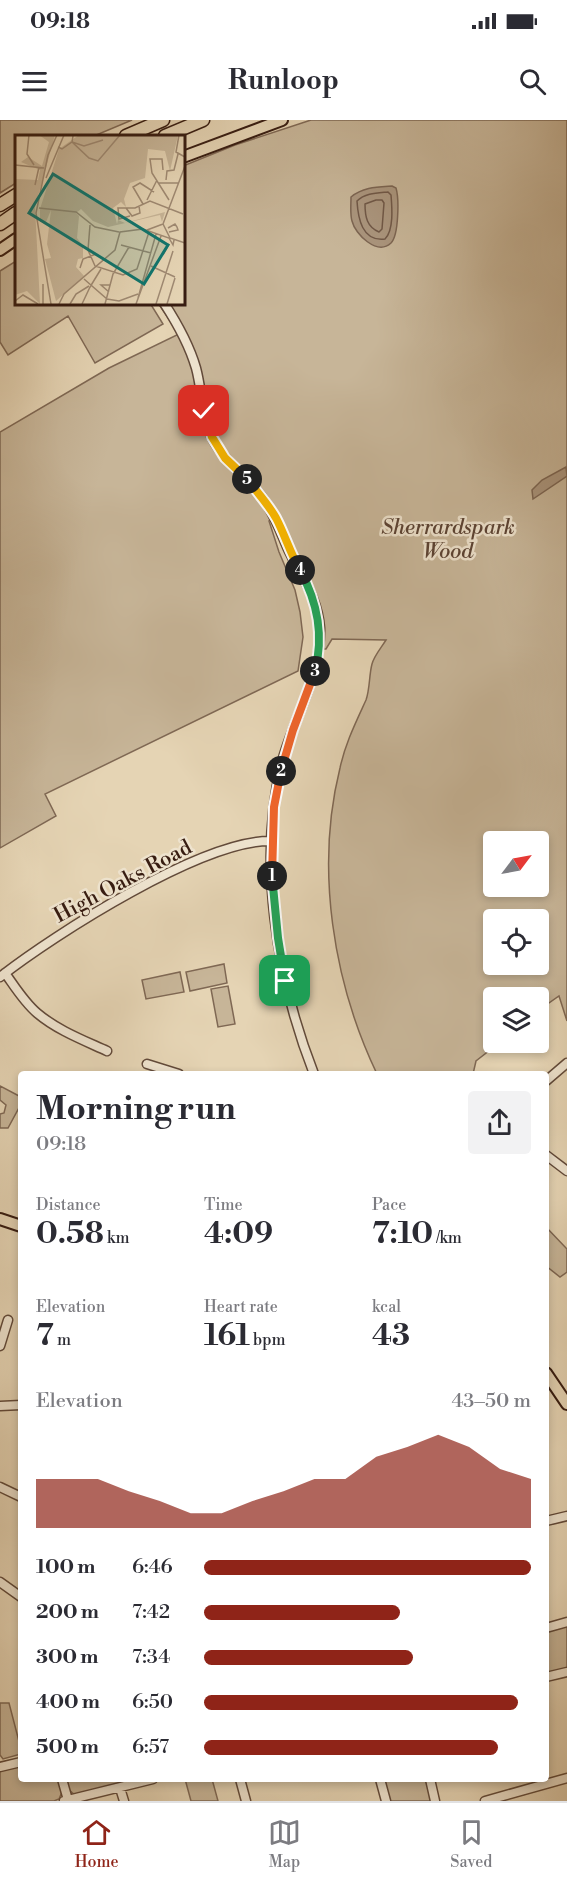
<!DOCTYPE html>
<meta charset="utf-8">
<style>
body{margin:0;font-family:"Libre Bodoni",serif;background:#f2f2f3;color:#2b2b33;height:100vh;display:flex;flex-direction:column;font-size:22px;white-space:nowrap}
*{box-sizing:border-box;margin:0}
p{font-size:20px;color:#7c7c81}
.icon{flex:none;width:33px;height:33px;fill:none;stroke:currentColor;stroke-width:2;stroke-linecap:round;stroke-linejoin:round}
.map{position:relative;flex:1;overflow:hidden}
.panel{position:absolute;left:18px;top:951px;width:531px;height:711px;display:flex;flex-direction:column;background:#fff;border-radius:6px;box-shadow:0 3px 9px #0003}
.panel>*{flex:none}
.needle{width:39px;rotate:58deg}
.buttons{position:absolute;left:483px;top:711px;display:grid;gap:12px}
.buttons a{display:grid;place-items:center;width:66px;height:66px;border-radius:6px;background:#fff;box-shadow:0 3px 9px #0003;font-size:30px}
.pin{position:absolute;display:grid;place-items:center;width:51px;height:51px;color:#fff;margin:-26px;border-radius:12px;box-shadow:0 3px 9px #0006}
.km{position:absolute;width:30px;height:30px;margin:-15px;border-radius:50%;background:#222;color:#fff;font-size:16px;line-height:30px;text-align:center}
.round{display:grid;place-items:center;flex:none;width:63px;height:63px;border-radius:6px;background:#f2f2f3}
.overview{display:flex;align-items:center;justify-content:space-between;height:102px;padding:0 18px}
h1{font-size:33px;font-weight:800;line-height:45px}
.figures{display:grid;grid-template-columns:repeat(3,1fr);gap:9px;height:102px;padding:6px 18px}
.figures div{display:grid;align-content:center}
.figures b{font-size:30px;font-weight:800}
.figures small{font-size:16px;font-weight:400}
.figures p{font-size:16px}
.chart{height:168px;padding:12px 18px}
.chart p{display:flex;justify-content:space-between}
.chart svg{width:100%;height:108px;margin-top:6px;fill:#8f2418;opacity:.7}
ul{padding:0 18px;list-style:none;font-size:20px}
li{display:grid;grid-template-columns:96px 72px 1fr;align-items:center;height:45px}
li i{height:15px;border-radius:8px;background:#8f2418}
.status{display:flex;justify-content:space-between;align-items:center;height:42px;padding:0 30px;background:#fff;direction:ltr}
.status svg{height:16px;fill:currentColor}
header{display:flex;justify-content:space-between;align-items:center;height:78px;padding:0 18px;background:#fff;font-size:27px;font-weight:800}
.tab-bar{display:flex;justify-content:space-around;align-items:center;height:84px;border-top:2px solid #e1e1e2;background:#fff;font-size:16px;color:#7c7c81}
.tab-bar a{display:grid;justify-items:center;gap:3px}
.tab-bar .current{color:#8f2418}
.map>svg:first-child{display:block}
</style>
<div class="status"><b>09:18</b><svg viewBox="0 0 49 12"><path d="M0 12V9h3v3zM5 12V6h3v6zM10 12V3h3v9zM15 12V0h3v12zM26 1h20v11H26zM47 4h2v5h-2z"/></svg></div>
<header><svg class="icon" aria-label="menu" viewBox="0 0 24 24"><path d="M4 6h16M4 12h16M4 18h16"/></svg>Runloop<svg class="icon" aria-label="search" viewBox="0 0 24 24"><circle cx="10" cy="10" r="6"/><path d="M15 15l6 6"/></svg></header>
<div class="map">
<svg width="567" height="1681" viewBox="0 0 567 1681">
<rect width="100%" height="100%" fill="#e5d4b4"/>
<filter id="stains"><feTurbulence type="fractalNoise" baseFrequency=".00333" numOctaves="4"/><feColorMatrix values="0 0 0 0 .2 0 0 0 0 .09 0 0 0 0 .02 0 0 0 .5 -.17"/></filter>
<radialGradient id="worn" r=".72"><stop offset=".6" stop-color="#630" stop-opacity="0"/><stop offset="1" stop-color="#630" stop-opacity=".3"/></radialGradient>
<path fill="#c7b598" stroke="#7f6854" stroke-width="1.5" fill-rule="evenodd" d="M0,0H132L94,16H16V63L0,73Z
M311,0H567V901L559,876L539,890L538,878H494V922L499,923L476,941L473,954H377C333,862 315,748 340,648C345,624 356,602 366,580C370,569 369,555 372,544C374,536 381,528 386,520L332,519L326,529H323V506L276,394L269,401L279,432L295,470L300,492L303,517L298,551L45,674L56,696L0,728V312L109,248L179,214L158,183H183V46L235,25ZM494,722H538V766H494ZM494,800H538V844H494Z
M16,141V183H150L163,204L95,243L68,196L8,235L0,222V151Z
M224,844L227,863L190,871L186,852Z
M180,852L184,872L146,879L142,860Z
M228,866L235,904L218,907L211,869Z
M0,966L21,977V984L8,1008H0V994L4,993L6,985L0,980Z
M546,1107L567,1129V1152L560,1157L546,1146Z
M567,1506V1549L546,1555V1511Z
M0,1583H9L21,1629V1634L3,1639L0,1635Z
M21,1644V1659H59L62,1672L59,1679L54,1681H0V1650Z
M65,1659H141L75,1675L68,1669Z
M185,1659H212L218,1681H191Z
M382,1659H426L432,1681H388Z"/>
<path fill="#aa957d" stroke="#7c6552" stroke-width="1.5" d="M392,66L396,68C399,78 399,115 391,123C377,136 355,114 352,101C350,94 351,85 351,77C363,67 377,67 392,66Z
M566,347L567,356L533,379L532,370L542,360Z"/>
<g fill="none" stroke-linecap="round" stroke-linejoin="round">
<path stroke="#705847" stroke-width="1.5" d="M388,72L391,75C392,87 394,110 385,119C362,122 358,98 357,81C365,73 377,73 388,72Z
M376,80H382L384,83L382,109L379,112C367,107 365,97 365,84Z"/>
<g stroke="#624a3a" stroke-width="11">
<path id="minor" d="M164,183C177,203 189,224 196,248C202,270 202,297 212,318C224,341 246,357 262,377C274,393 280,411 288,429C301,456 318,478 320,508C321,555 296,594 283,638C256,739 277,859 314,954
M5,853C15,867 24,882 37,893C57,910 83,920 107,931
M0,857C55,814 204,719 272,721
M147,944L179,954
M546,961L567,943
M546,1035L567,1051
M0,1226L8,1200
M0,1286L21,1285
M0,1367L21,1377
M546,1401L567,1396
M0,1462L21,1477
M546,1508L567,1502
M546,1557L567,1552
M0,1647L21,1642
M62,1659L68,1680
M240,1659L246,1681
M380,1659L386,1681
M430,1659L435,1681
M120,1668L124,1681
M64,1681L153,1659
M485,1681L567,1658"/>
</g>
<g stroke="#371c11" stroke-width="14">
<path id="major" d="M183,37L282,0
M0,130L16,119
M0,1099L21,1106
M546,1253L567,1284"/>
</g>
<g stroke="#371c11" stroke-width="15">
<path id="highway" d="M126,16L163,0
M165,16L203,0
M0,85L16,75
M0,104L16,93"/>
</g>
<use href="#minor" stroke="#eee3ce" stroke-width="8"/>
<use href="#major" stroke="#e5d4b4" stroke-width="10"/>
<use href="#highway" stroke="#e5d4b4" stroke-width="12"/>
</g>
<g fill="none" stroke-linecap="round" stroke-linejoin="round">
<g stroke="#fff" stroke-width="12">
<path id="split-1" d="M272,756L278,818L285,861"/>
</g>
<g stroke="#fff" stroke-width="12">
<path id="split-2" d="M272,756L274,687L281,651"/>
</g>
<g stroke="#fff" stroke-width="12">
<path id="split-3" d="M281,651L293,610L315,551"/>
</g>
<g stroke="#fff" stroke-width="12">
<path id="split-4" d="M300,450C318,483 324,515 315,551"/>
</g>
<g stroke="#fff" stroke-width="12">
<path id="split-5" d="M247,359C257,372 268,384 276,398C285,415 290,433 300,450"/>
</g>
<g stroke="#fff" stroke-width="12">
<path id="split-6" d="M204,291L212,317L225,338L247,359"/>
</g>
<use href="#split-1" stroke="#22a559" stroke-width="8"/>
<use href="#split-2" stroke="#f0652b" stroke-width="8"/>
<use href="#split-3" stroke="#f0652b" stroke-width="8"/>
<use href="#split-4" stroke="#22a559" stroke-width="8"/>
<use href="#split-5" stroke="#f5b400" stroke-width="8"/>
<use href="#split-6" stroke="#f5b400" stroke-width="8"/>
</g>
<g text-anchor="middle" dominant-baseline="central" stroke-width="5" stroke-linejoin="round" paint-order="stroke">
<g font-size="21" font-style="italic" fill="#5b4233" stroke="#eee3ce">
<text x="448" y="408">Sherrardspark<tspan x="448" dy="24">Wood</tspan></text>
</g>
<g font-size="21" fill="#371c11" stroke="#eee3ce">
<text transform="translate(123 762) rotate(-28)">High Oaks Road</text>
</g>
</g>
<g transform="translate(15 15)">
<rect width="170" height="170" fill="#e5d4b4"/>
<path d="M24,0H40L20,72L25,169L12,156L0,160V44L23,45L25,35L6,27L13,22L27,31L34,7ZM64,0H163L155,36L150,16L133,14L130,43L115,48L109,64L111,72L106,67L98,73L102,89L103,85L110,88L150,77L147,87L145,80L93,92L78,86L66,74L61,78L64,81L62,103L68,111V123L63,124L61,132L69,141L41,166L30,124L36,123L32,109L36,75L31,87H25V74L44,14Z" fill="#c7b598"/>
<path fill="none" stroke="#9f8a73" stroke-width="1.5" d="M14,0L12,19L19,30M164,0L161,17L170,22M58,1L57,7L69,11L88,5M43,12L47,14L57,7L74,23L83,26L105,0M0,30L29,33M148,35L147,24H135L137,38L154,65M31,43L49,0M151,45L152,36L159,35L163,19M143,48H164M20,50L24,32M132,65L142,45M128,69L118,52L125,48L139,57M24,73L61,77L80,92L104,97M111,73L117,81L125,78L124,71M115,81L104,84L103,73H120L135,66L168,79M148,89L170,31M75,90L73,115L80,131L108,140L122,134L134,97M153,93L160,89L162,92L163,95L154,97M132,95L148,89L155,103L170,108M106,110L136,118M148,120L154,109L150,114M136,131L160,142M65,133L68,124L81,119M69,144L92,164L104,166L123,159M75,152L86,134M94,157L86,150H95M123,163L141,99M0,166L8,160L23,169M28,169V149M36,169L21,78L33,20L42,0M44,169L49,159L100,115L105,97L128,94L154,103L158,110L159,105M55,169L61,159L74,151M67,169L75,152M90,169L98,139L114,112M121,169L146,101M141,169L158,116M152,169L160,143"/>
<path fill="#0f766e" fill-opacity="0.15" stroke="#0f766e" stroke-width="3" d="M38,39L153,110L129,149L14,78Z"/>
<rect width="170" height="170" fill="none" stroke="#371c11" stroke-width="3"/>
</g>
<rect width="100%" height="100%" filter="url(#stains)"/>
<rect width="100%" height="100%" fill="url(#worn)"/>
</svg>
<div class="buttons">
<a><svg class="needle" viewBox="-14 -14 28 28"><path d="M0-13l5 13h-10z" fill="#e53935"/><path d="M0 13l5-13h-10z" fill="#7c7c81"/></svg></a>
<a><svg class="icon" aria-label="locate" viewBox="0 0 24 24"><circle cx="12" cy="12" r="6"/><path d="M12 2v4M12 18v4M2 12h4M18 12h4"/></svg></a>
<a><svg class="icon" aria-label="layers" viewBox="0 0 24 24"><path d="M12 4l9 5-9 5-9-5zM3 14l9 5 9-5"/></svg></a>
</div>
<div class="pin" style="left:285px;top:861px;background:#1e9e55"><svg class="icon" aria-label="arrive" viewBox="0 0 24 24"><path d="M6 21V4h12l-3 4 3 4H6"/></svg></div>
<div class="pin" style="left:204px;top:291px;background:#d93025"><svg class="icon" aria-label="check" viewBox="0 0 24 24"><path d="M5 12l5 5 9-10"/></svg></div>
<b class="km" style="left:272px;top:756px">1</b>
<b class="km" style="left:281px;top:651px">2</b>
<b class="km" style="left:315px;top:551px">3</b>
<b class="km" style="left:300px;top:450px">4</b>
<b class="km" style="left:247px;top:359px">5</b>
<section class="panel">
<div class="overview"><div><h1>Morning run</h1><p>09:18</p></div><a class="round"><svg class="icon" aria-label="share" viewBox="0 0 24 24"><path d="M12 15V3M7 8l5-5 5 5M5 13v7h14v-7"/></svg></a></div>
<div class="figures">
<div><p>Distance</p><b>0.58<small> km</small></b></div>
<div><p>Time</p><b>4:09</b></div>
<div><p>Pace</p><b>7:10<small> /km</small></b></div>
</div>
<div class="figures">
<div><p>Elevation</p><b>7<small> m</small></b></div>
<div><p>Heart rate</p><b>161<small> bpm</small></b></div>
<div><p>kcal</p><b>43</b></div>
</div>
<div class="chart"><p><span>Elevation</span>43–50 m</p>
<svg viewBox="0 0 160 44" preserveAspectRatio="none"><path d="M0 44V24L10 24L20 24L30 29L40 33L50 38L60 38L70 33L80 29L90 24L100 24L110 15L120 11L130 6L140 11L150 20L160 24V44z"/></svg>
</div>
<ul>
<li><b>100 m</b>6:46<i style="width:100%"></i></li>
<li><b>200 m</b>7:42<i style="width:60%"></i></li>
<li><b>300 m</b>7:34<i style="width:64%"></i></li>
<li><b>400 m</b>6:50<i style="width:96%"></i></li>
<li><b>500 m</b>6:57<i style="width:90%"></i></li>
</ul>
</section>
</div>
<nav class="tab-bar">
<a class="current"><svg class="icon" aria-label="home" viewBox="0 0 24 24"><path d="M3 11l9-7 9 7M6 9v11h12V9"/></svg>Home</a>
<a><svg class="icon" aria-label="map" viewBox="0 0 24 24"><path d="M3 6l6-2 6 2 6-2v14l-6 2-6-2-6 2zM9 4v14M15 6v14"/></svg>Map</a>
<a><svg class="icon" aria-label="saved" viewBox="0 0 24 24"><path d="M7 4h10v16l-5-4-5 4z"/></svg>Saved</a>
</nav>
